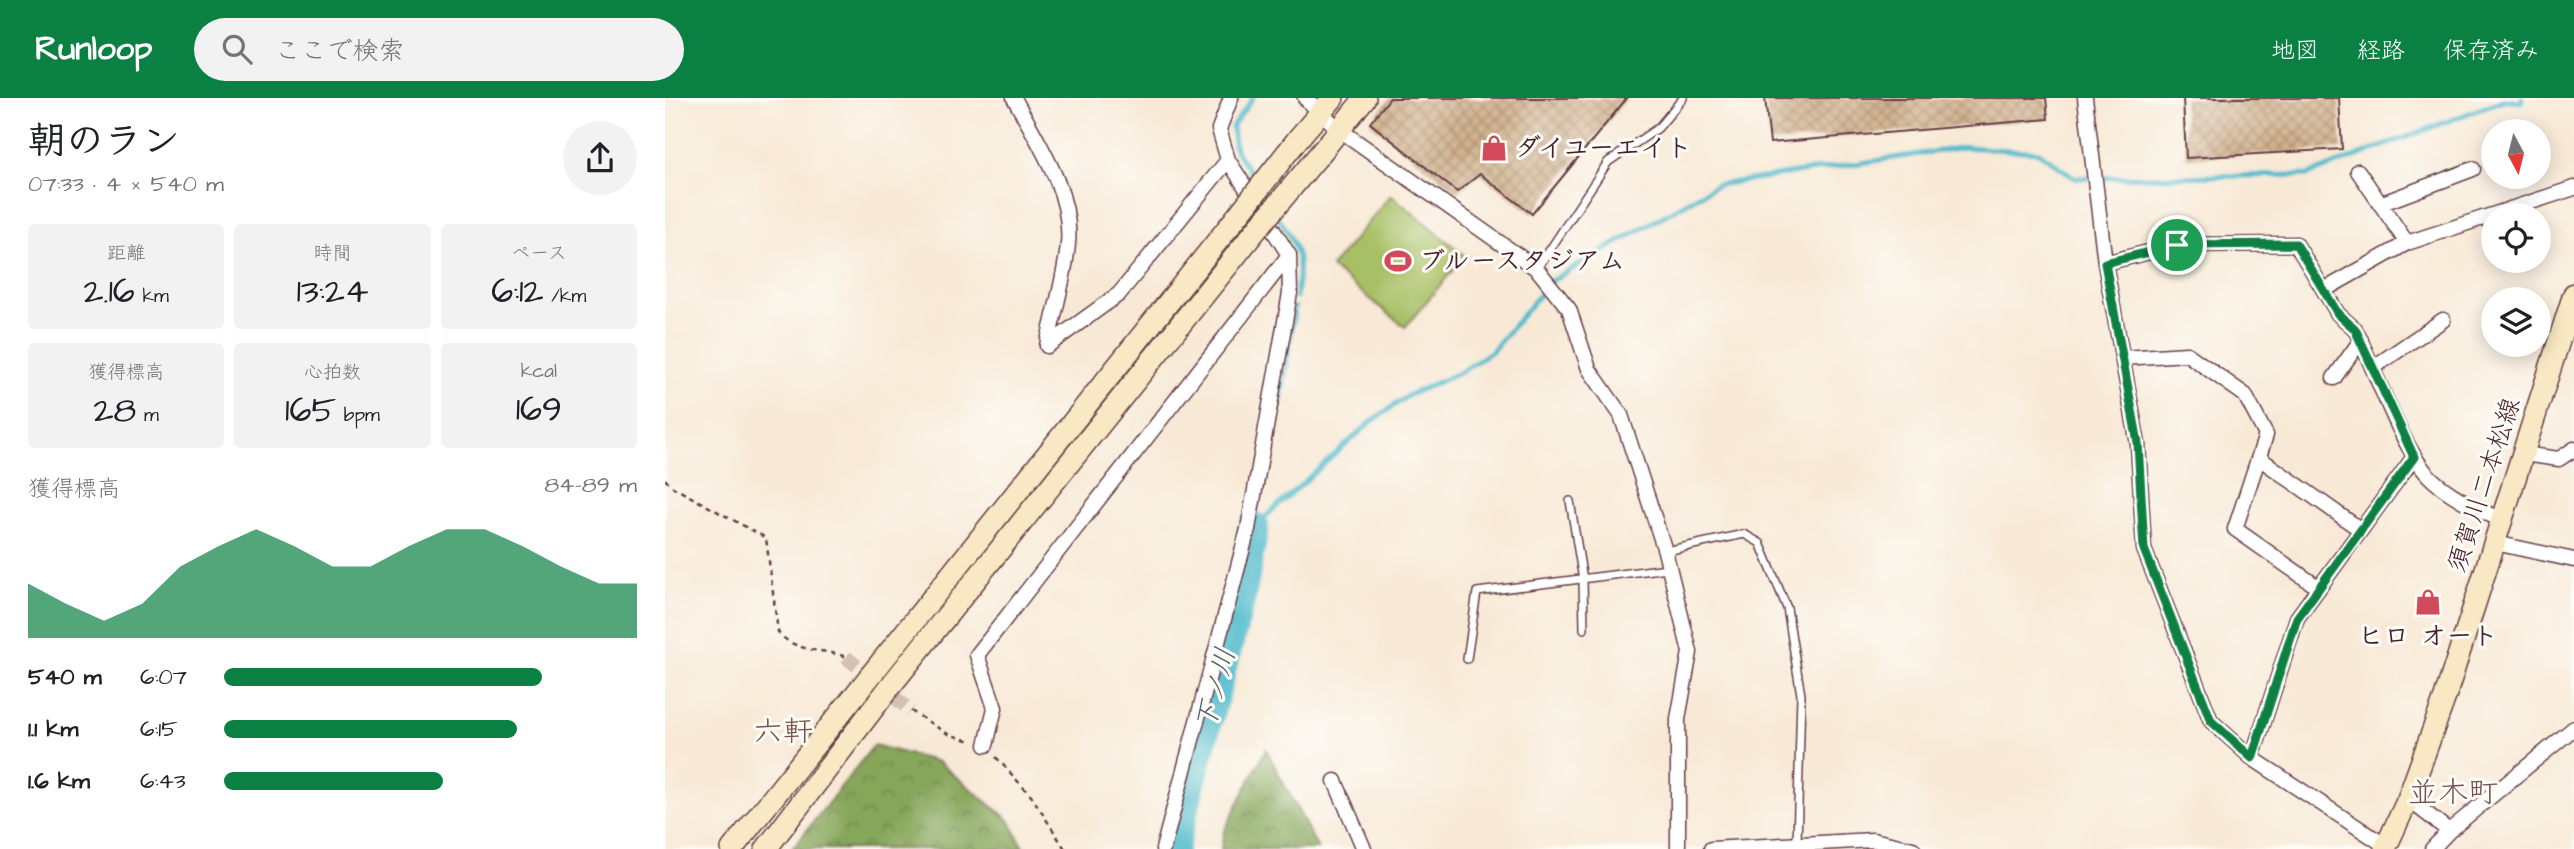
<!DOCTYPE html>
<html lang="ja">
<meta charset="utf-8">
<style>
body{margin:0;font-family:"Architects Daughter","Klee One",sans-serif;background:#f2f2f2;color:#202124;height:100vh;display:flex;flex-direction:column;font-size:26px;white-space:nowrap}
*{box-sizing:border-box;margin:0}
p{font-size:23px;color:#757577}
.icon{flex:none;width:38px;height:38px;fill:none;stroke:currentColor;stroke-width:2;stroke-linecap:round;stroke-linejoin:round}
.map{position:relative;flex:1;overflow:hidden}
.sheet{display:flex;flex-direction:column;background:#fff;width:665px}
.sheet>*{flex:none}
.needle{width:46px;rotate:173deg}
.tools{position:absolute;left:1816px;top:21px;display:grid;gap:14px}
.tools a{display:grid;place-items:center;width:70px;height:70px;border-radius:50%;background:#fff;box-shadow:0 4px 18px #0003;font-size:35px}
.pin{position:absolute;display:grid;place-items:center;width:60px;height:60px;color:#fff;margin:-30px;border:4px solid #fff;border-radius:50%;box-shadow:0 2px 7px #0007}
.round{display:grid;place-items:center;flex:none;width:74px;height:74px;border-radius:37px;background:#f2f2f2}
.headline{display:flex;align-items:center;justify-content:space-between;height:119px;padding:0 28px}
h1{font-size:38px;font-weight:600;line-height:52px}
.metrics{display:grid;grid-template-columns:repeat(3,1fr);gap:10px;height:119px;padding:7px 28px}
.metrics div{display:grid;align-content:center;border-radius:7px;background:#f2f2f2;text-align:center}
.metrics b{font-size:35px;font-weight:600}
.metrics small{font-size:19px;font-weight:400}
.metrics p{font-size:19px}
.chart{height:196px;padding:14px 28px}
.chart p{display:flex;justify-content:space-between}
.chart svg{width:100%;height:126px;margin-top:7px;fill:#0b8043;opacity:.7}
ul{padding:0 28px;list-style:none;font-size:23px}
li{display:grid;grid-template-columns:112px 84px 1fr;align-items:center;height:52px}
li i{height:18px;border-radius:9px;background:#0b8043}
header{display:flex;align-items:center;gap:42px;box-sizing:border-box;height:98px;padding:0 35px;background:#0b8043;color:#fff}
header strong{font-size:33px}
nav{display:flex;gap:38px;margin-inline-start:auto;font-size:24px}
.search{width:490px;height:63px;background:#f2f2f2;display:flex;align-items:center;gap:18px;box-sizing:border-box;padding:0 24px;border-radius:38px;color:#757577;font-size:26px}
main{display:flex;flex:1;min-height:0}
.map>svg:first-child{display:block}
</style>
<header>
<strong>Runloop</strong>
<div class="search"><svg class="icon" aria-label="search" viewBox="0 0 24 24"><circle cx="10" cy="10" r="6"/><path d="M15 15l6 6"/></svg>ここで検索</div>
<nav><a>地図</a><a>経路</a><a>保存済み</a></nav>
</header>
<main>
<section class="sheet">
<div class="headline"><div><h1>朝のラン</h1><p>07:33 · 4 × 540 m</p></div><a class="round"><svg class="icon" aria-label="share" viewBox="0 0 24 24"><path d="M12 15V3M7 8l5-5 5 5M5 13v7h14v-7"/></svg></a></div>
<div class="metrics">
<div><p>距離</p><b>2.16<small> km</small></b></div>
<div><p>時間</p><b>13:24</b></div>
<div><p>ペース</p><b>6:12<small> /km</small></b></div>
</div>
<div class="metrics">
<div><p>獲得標高</p><b>28<small> m</small></b></div>
<div><p>心拍数</p><b>165<small> bpm</small></b></div>
<div><p>kcal</p><b>169</b></div>
</div>
<div class="chart"><p><span>獲得標高</span>84–89 m</p>
<svg viewBox="0 0 160 44" preserveAspectRatio="none"><path d="M0 44V25L10 32L20 38L30 32L40 19L50 12L60 6L70 12L80 19L90 19L100 12L110 6L120 6L130 12L140 19L150 25L160 25V44z"/></svg>
</div>
<ul>
<li><b>540 m</b>6:07<i style="width:77%"></i></li>
<li><b>1.1 km</b>6:15<i style="width:71%"></i></li>
<li><b>1.6 km</b>6:43<i style="width:53%"></i></li>
</ul>
</section>
<div class="map">
<svg width="1909" height="751" viewBox="0 0 1909 751">
<defs>
<pattern id="forest-crowns" width="20" height="18" patternUnits="userSpaceOnUse" patternTransform="scale(1.75)"><rect width="20" height="18" fill="#86a65a"/><path d="M2 6a3 3 0 1 1 6 0M12 15a3 3 0 1 1 6 0" fill="none" stroke="#70874b"/></pattern>
<pattern id="building-cross-hatch" width="8" height="8" patternUnits="userSpaceOnUse" patternTransform="scale(1.75)"><rect width="8" height="8" fill="#d0b08b"/><path d="M0 0l8 8M0 8l8-8" fill="none" stroke="#ab8f72"/></pattern>
</defs>
<rect width="100%" height="100%" fill="#fdfcf7"/>
<filter id="ink" filterUnits="userSpaceOnUse"><feTurbulence type="fractalNoise" baseFrequency=".0143" numOctaves="2"/><feDisplacementMap in="SourceGraphic" scale="14" xChannelSelector="R" yChannelSelector="G"/><feConvolveMatrix kernelMatrix="1 2 1 2 8 2 1 2 1" color-interpolation-filters="sRGB"/></filter>
<filter id="wash" filterUnits="userSpaceOnUse"><feTurbulence type="fractalNoise" baseFrequency=".00686" numOctaves="4" result="noise"/><feDisplacementMap in="SourceGraphic" scale="28" xChannelSelector="R" yChannelSelector="G"/><feGaussianBlur stdDeviation="1.57" result="paint"/><feColorMatrix in="noise" values="0 0 0 0 0 0 0 0 0 0 0 0 0 0 0 0 0 1.4 0 .05"/><feComposite in="paint" operator="in"/></filter>
<g filter="url(#wash)">
<rect width="100%" height="100%" fill="#f8e9d6"/>
<path fill="#a8c065" stroke="#797048" stroke-width="2" d="M726,97L800,158L740,229L666,169Z"/>
<path fill="url(#forest-crowns)" stroke="#686242" stroke-width="2" d="M209,647L273,664L344,722L359,751H127Z
M601,651L653,751H556L559,733Z"/>
<g fill="none" stroke-linecap="round" stroke-linejoin="round">
<path stroke="#50bacc" stroke-width="5" d="M588,0L567,29L570,51L592,85
M612,117C633,149 637,160 631,199
M596,395L616,302L630,209
M589,429L706,324L744,297L796,274L827,253L886,183L1052,87L1300,49L1374,54L1410,80L1643,77L1838,2L1857,4V0"/>
<path stroke="#50bacc" stroke-width="30" d="M508,751L576,499L589,429"/>
</g>
<g id="blocks">
<path fill="url(#building-cross-hatch)" d="M725,0H962L867,116L815,76L792,94L705,25Z
M1100,0H1381L1383,21L1105,45Z
M1518,0H1674L1677,51L1521,60Z"/>
</g>
</g>
<g filter="url(#ink)">
<use href="#blocks" fill-opacity="0" stroke="#643d45" stroke-width="2"/>
<g fill="none" stroke-linecap="round" stroke-linejoin="round">
<path stroke="#d5c1b4" stroke-width="14" stroke-dasharray="14 7" stroke-linecap="butt" d="M181,559L246,613"/>
<g stroke="#643d45" stroke-width="10">
<path id="lane" d="M872,171L943,64L993,30L1018,0
M905,403L918,482L919,531
M1001,453L1079,436L1095,445L1122,510L1136,597L1132,745
M802,561L812,494L1003,470"/>
</g>
<g stroke="#643d45" stroke-width="17">
<path id="street" d="M349,0C372,43 408,95 403,146C400,180 389,214 382,248
M640,0L675,32L872,171L904,211L924,271L956,317L1000,453L1025,554L1013,621V751
M1420,0L1440,165L1473,346L1479,451L1546,623L1587,660L1721,748
M1693,73L1742,145
M1715,106L1808,71
M1440,165L1512,147L1631,146L1673,216L1690,231C1710,271 1736,348 1763,377C1782,397 1813,411 1838,423
M1659,192L1742,145L1909,90
M382,248L454,196L563,62
M1457,260L1522,256L1580,297L1601,337L1570,431L1654,490
M1709,269L1778,222
M1669,280L1696,242
M1858,356L1894,361L1909,351
M1594,360L1696,432
M1830,445L1909,462
M321,647L330,610L312,557L624,157
M1587,660L1632,520L1749,359
M670,683L699,751
M1743,701L1784,733
M498,751L583,431L625,195L624,157L563,62L554,31L566,0
M1046,751L1208,742L1248,751
M1767,751L1784,733L1909,630"/>
</g>
<g stroke="#643d45" stroke-width="24">
<path id="secondary" d="M636,37L668,0
M658,52L700,0
M67,751L578,111
M101,751L227,586L592,131
M1720,751L1743,701L1780,599L1909,196"/>
</g>
<path stroke="#643d45" stroke-width="2.5" stroke-dasharray="5 5" stroke-linecap="butt" d="M0,381L6,388L101,440L113,534C130,555 157,550 181,559
M246,613L283,636L306,643
M331,659L367,699L400,751"/>
<use href="#lane" stroke="#fff" stroke-width="7"/>
<use href="#street" stroke="#fff" stroke-width="14"/>
<use href="#secondary" stroke="#f8e8c3" stroke-width="21"/>
<g stroke="#643d45" stroke-width="24" stroke-linecap="butt">
<path id="secondary-bridge" d="M578,111L636,37
M592,131L658,52"/>
</g>
<use href="#secondary-bridge" stroke="#f8e8c3" stroke-width="21"/>
</g>
</g>
<g fill="none" stroke-linecap="round" stroke-linejoin="round" filter="url(#ink)">
<g stroke="#fff" stroke-width="14">
<path id="route" d="M1631,146L1673,216L1690,231L1749,359L1632,520L1587,660L1546,623L1479,451L1473,345L1440,165L1512,147Z"/>
</g>
<use href="#route" stroke="#0b8043" stroke-width="9"/>
</g>
<defs>
<g id="shop-bare" transform="scale(2.1)"><path d="M-5-2.5h2.3a2.7 3.5 0 0 1 5.4 0H5L5.5 6h-11ZM-1.5-2.5h3a1.5 2.3 0 0 0-3 0Z" fill="#d1495b" stroke="#fdfcf7" stroke-width="2.5" paint-order="stroke"/></g>
<g id="stadium-bare" transform="scale(2.1)"><path d="M0-5a6.5 5 0 1 0 0 10a6.5 5 0 1 0 0-10ZM-3.5-1.8h7v3.6h-7Z" fill="#d1495b" stroke="#fdfcf7" stroke-width="2.5" paint-order="stroke"/></g>
</defs>
<g fill-rule="evenodd">
<use href="#shop-bare" x="829" y="50"/>
<use href="#stadium-bare" x="733" y="163"/>
<use href="#shop-bare" x="1763" y="504"/>
</g>
<g text-anchor="middle" dominant-baseline="central" stroke-width="6" stroke-linejoin="round" paint-order="stroke">
<g font-size="26" font-weight="bold" fill="#4a1f2b" stroke="#fdfcf7" text-anchor="start">
<text x="850" y="50">ダイユーエイト</text>
<text x="754" y="163">ブルースタジアム</text>
<text x="1763" y="538" text-anchor="middle">ヒロ オート</text>
</g>
<g font-size="26" fill="#4a1f2b" stroke="#fdfcf7">
<text transform="translate(1819 387) rotate(-72)">須賀川二本松線</text>
</g>
<g font-size="28" font-style="italic" fill="#4c5d6b" stroke="#fdfcf7">
<text transform="translate(551 591) rotate(-75)">下ノ川</text>
</g>
<g font-size="30" fill="#79524d" stroke="#fdfcf7">
<text x="118" y="634">六軒</text>
<text x="1788" y="695">並木町</text>
</g>
</g>
</svg>
<div class="tools">
<a><svg class="needle" viewBox="-14 -14 28 28"><path d="M0-13l5 13h-10z" fill="#e53935"/><path d="M0 13l5-13h-10z" fill="#757577"/></svg></a>
<a><svg class="icon" aria-label="locate" viewBox="0 0 24 24"><circle cx="12" cy="12" r="6"/><path d="M12 2v4M12 18v4M2 12h4M18 12h4"/></svg></a>
<a><svg class="icon" aria-label="layers" viewBox="0 0 24 24"><path d="M12 4l9 5-9 5-9-5zM3 14l9 5 9-5"/></svg></a>
</div>
<div class="pin" style="left:1512px;top:147px;background:#1e9e55"><svg class="icon" aria-label="arrive" viewBox="0 0 24 24"><path d="M6 21V4h12l-3 4 3 4H6"/></svg></div>
</div>
</main>
